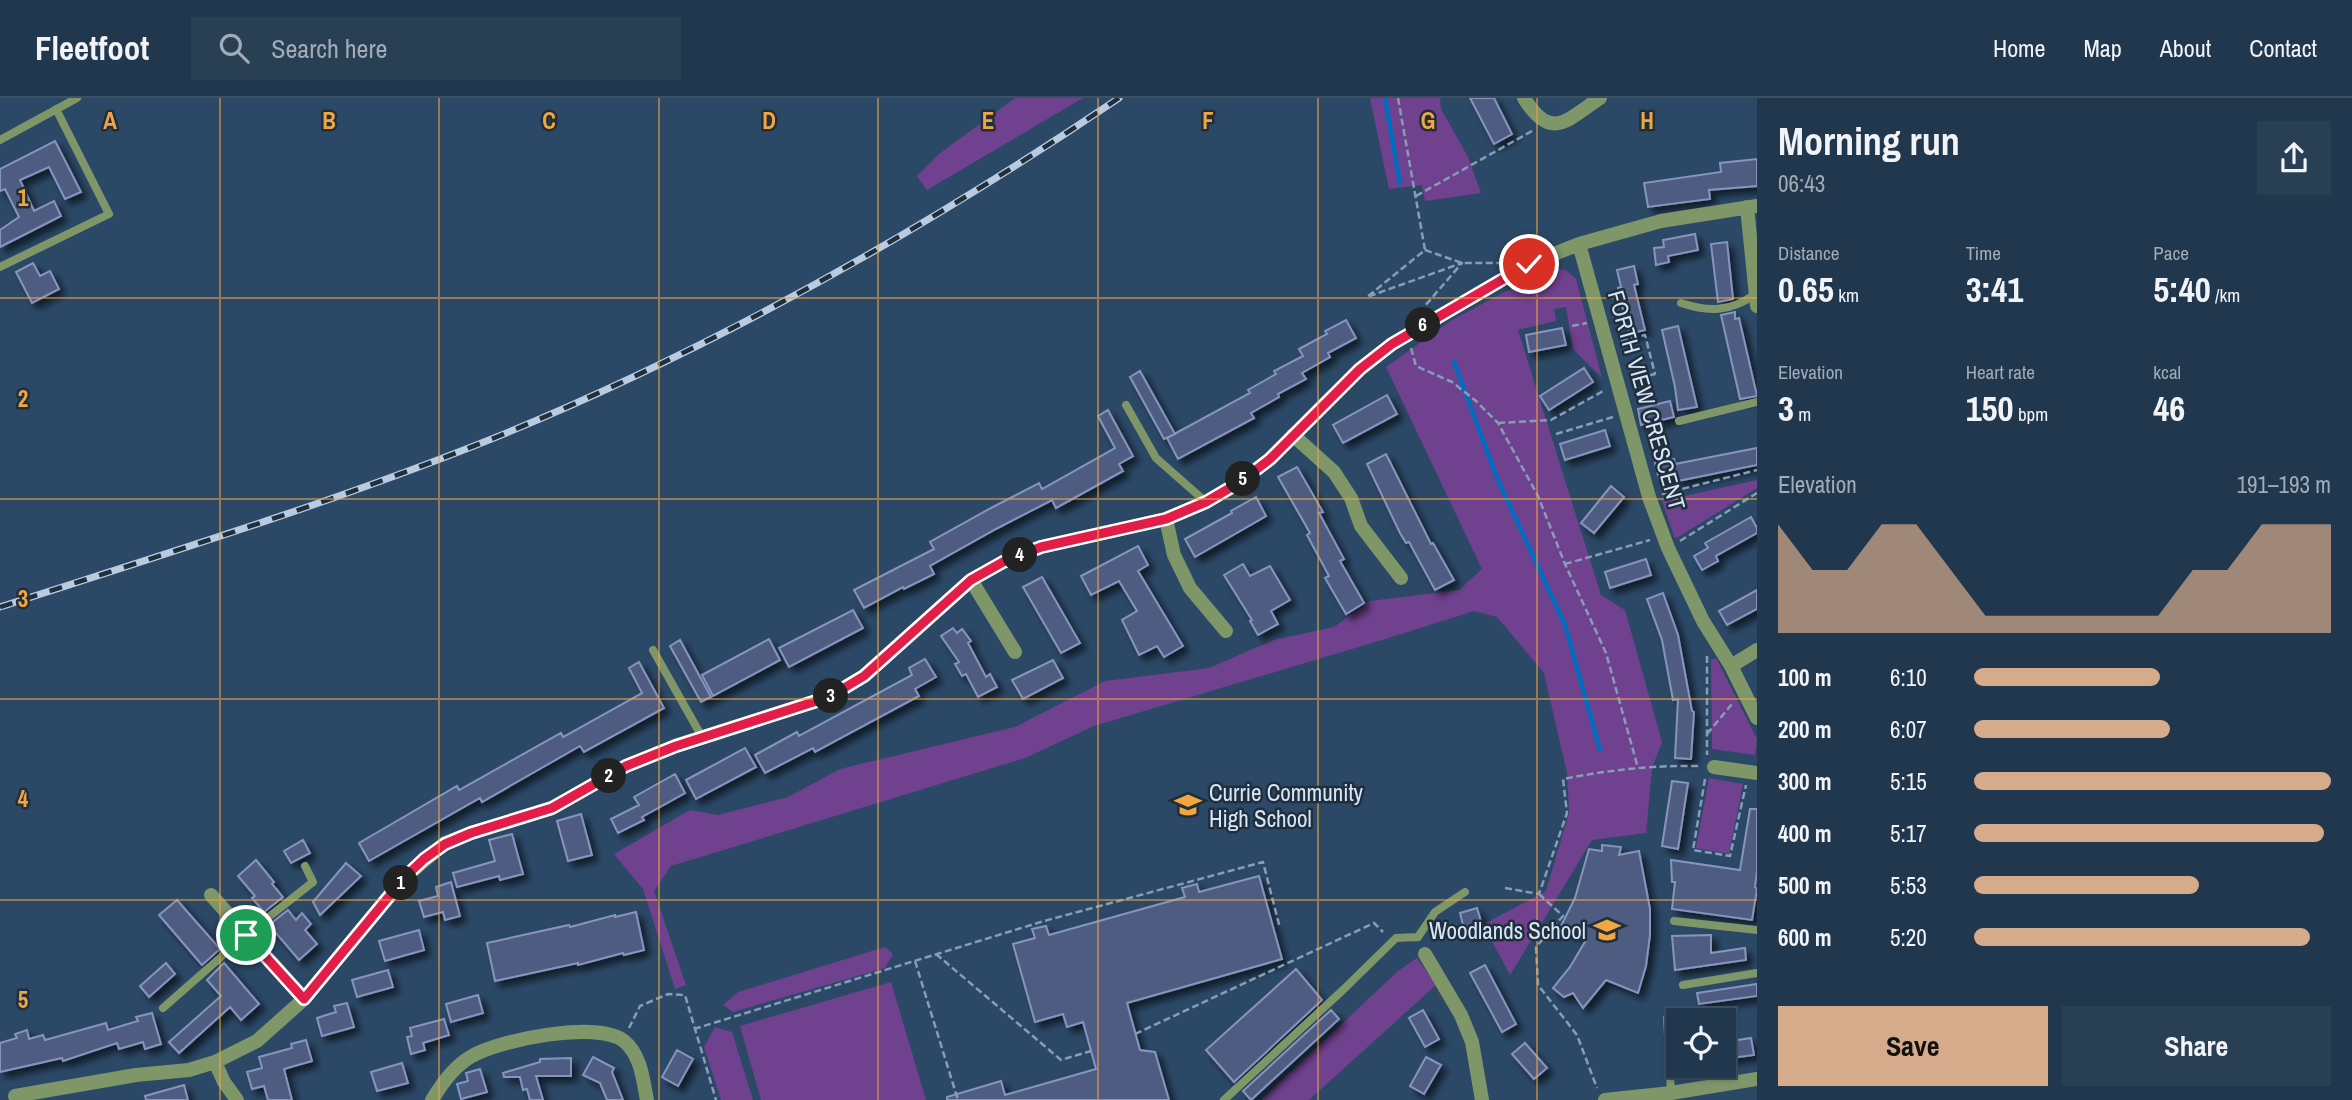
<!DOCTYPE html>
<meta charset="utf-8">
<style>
body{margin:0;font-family:"Archivo Narrow",sans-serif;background:#283f54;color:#f1f3f6;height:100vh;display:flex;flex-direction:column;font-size:26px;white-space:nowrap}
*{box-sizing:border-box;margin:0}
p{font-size:23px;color:#a2acb6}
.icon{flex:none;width:38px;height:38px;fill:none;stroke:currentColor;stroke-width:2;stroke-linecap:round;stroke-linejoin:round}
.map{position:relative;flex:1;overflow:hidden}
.sheet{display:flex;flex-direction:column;background:#20374d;width:595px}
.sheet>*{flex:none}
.fabs{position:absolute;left:1666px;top:910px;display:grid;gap:14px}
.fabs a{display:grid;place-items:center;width:70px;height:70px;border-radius:0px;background:#20374d;box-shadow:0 2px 5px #0004,0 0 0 2px #3d5165;font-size:35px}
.pin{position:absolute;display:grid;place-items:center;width:60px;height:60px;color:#fff;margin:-30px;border:4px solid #fff;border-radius:50%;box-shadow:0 2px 7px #0007}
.km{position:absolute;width:35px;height:35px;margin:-18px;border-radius:50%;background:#222;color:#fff;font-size:19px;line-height:35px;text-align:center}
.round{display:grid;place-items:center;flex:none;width:74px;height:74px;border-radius:0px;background:#283f54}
.summary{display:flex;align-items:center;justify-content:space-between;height:119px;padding:0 21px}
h1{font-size:38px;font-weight:800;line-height:52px}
.stats{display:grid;grid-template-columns:repeat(3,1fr);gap:10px;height:119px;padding:7px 21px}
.stats div{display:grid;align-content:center}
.stats b{font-size:35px;font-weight:800}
.stats small{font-size:19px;font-weight:400}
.stats p{font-size:19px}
.chart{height:196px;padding:14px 21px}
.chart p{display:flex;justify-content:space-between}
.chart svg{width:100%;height:126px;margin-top:7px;fill:#d6ab8b;opacity:.7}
.button{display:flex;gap:14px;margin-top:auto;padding:14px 21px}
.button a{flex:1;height:80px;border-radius:0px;background:#d6ab8b;color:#111;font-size:28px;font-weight:800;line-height:80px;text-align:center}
.button a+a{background:#283f54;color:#f1f3f6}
ul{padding:0 21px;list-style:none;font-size:23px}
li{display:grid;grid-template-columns:112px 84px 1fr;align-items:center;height:52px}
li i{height:18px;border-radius:9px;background:#d6ab8b}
header{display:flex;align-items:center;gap:42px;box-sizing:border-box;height:98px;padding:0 35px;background:#20374d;border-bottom:2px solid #3d5165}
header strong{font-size:33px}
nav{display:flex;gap:38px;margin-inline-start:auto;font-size:24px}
.search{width:490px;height:63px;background:#283f54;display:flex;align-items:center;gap:18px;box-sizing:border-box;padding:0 24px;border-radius:0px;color:#a2acb6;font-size:26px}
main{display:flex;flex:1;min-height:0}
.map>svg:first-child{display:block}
</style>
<header>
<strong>Fleetfoot</strong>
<div class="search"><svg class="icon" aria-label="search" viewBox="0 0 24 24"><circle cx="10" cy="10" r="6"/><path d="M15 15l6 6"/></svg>Search here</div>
<nav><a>Home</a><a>Map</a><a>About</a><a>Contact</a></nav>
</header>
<main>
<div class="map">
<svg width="1757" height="1002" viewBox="0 0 1757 1002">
<defs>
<filter id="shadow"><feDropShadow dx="5.5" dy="5.5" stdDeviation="3.5" flood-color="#0009"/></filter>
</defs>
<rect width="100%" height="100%" fill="#2b4967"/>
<path fill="#70418e" d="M1015,0H1083L927,92L917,78L939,56Z
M1370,0H1440L1441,11L1468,59L1481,95L1425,103L1422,87L1389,91Z
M1550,170L1566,172L1576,181L1602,280L1573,251L1566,209L1554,211L1556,223L1518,232L1601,497L1625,512L1662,644L1652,670L1646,735L1592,742L1510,877L1490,840L1486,825L1546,793L1569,715L1567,675L1544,575L1497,519L1474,513L1382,542L1094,628L1025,660L671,768L654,793L686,887L675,891L643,791L614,756L690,712L718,717L788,699L840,671L1015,629L1105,583L1209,570L1274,542L1334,529L1370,503L1459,492L1482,471L1386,269L1452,222Z
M1757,382V390L1675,441L1662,403Z
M1716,560L1757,641L1755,657L1712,651L1711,562Z
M1709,680L1743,686L1729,756L1696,750Z
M885,849L893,856L885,870L733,914L723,907L738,894Z
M1417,860L1436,887L1309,1002H1261L1398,873Z
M891,884L926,1002H761L740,928Z
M715,929L732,934L753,1002H721L704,949Z"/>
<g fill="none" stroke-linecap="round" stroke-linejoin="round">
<path stroke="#006ec0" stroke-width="4.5" d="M1385,0L1400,85
M1454,264L1497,380L1565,527L1600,652"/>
</g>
<path fill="#505c82" stroke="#8794bd" stroke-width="2" filter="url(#shadow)" d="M1470,0H1494L1512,36L1494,46Z
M55,43L81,94L65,101L49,69L20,82L34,113L54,103L61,118L0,149V132L19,119L5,91L0,93V71Z
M1757,61V88L1709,92L1710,101L1648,109L1644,85L1721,74L1720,65Z
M1695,136L1698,152L1668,158L1669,164L1656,167L1654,150L1664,149L1663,142Z
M1727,144L1733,201L1718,204L1711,146Z
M33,165L40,178L50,173L59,191L32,205L16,174Z
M1634,168L1638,186L1634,187L1645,232L1629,236L1618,190L1621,189L1617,172Z
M1735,214V221L1739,220L1757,298L1740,301L1721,217Z
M1346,222L1356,240L1328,255L1330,259L1302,275L1306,281L1278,296L1279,299L1251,315L1254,320L1178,361L1167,340L1250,295L1248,292L1276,276L1274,273L1303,258L1299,251L1327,236L1325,233Z
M1678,228L1697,309L1678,312L1675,289L1662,232Z
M1562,230L1566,247L1529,254L1526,237Z
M1584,270L1593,284L1549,312L1540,298Z
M1140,273L1175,336L1164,341L1130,279Z
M1387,297L1397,316L1343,345L1333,327Z
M1670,303L1674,319L1641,327L1638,311Z
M1108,312L1133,358L1119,366L1123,373L1056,410L1052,402L996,431L930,468L934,476L904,491L903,489L864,510L854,492L934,451L930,444L991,410L1039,385L1042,391L1115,350L1098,318Z
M1605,332L1610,348L1565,362L1560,346Z
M1757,350V367L1678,383L1677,378L1659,381L1655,365L1674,361L1675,366Z
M1386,356L1431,446L1433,445L1454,482L1435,492L1409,444L1406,445L1400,435L1367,366Z
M1297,369L1323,414L1319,415L1344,461L1340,463L1364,505L1346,516L1325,480L1329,478L1307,437L1310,435L1278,379Z
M1611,388L1624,399L1594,435L1581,425Z
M1256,399L1266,418L1195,459L1185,441L1232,415L1231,413Z
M1751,419L1757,430V435L1716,458L1718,463L1702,472L1694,458L1708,450L1705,445Z
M1138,448L1148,467L1138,473L1183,548L1164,559L1157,548L1139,557L1122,522L1137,513L1119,483L1091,497L1081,478Z
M1646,461L1651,477L1610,490L1605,474Z
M1243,466L1250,478L1270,468L1290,502L1271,513L1278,526L1258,537L1250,523L1252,522L1224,477Z
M1042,479L1080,545L1061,555L1023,489Z
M1757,492V511L1727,527L1719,513Z
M1663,495L1678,537L1692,613L1694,614L1691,661L1675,660L1678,601L1673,602L1662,542L1647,501Z
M853,512L863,530L789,569L779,550Z
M953,530L957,535L962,531L971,543L968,545L986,579L990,576L997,589L978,599L966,576L962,578L955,566L959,564L941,538Z
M769,541L780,562L713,598L702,577Z
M680,542L711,599L701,604L670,548Z
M925,561L936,579L915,591L919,598L815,654L813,650L765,675L755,657L797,634L799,638L912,577L909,570Z
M1053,562L1063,580L1023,601L1012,582Z
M639,564L664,610L584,654L580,648L482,704L480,700L369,763L359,745L457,688L459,692L561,635L563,639L642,595L629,570Z
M745,650L756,669L696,701L686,682Z
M675,676L685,695L642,719L644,722L618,735L611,721L639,707L634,699Z
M1672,683L1688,685L1678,751L1662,748Z
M1750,711H1757V773L1755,789L1757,791L1752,822L1672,811L1675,784H1672L1671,762L1740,772Z
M581,716L592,757L568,763L557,723Z
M512,736L523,776L500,782L499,778L457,789L453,775L495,763L489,742Z
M303,742L310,755L291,765L284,753Z
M1602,747L1621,749L1619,757L1639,753L1650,811V837L1646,868L1638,895L1606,882L1583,910L1573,895L1564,899L1553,890L1570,869L1586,842L1561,828L1575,800L1589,751L1602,753Z
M256,762L274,784L272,786L283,799L264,814L252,800L255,798L238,778Z
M346,765L361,778L320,817L313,804Z
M1259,778L1282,861L1127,905L1140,952L1155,954L1169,1002H947V999L1001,983L1005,997L1096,971L1083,924L1067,929L1063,916L1035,924L1013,846L1035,840L1032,831L1046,828L1049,837L1185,799L1182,790L1197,786L1199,794Z
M451,784L460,818L445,822L443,814L424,819L419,803L438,798L436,789Z
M177,802L220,851L202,867L159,817Z
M1477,810L1483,830L1465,835L1460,815Z
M288,812L296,822L302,815L311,826L305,832L317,846L299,862L269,827Z
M636,814L644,852L624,857L623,855L578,867V865L495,883L487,845L569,827L570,829L615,817V819Z
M419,832L424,852L385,863L379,843Z
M1711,837V855L1745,850L1746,862L1675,872L1672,838Z
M166,865L175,876L149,899L140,888Z
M224,865L259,906L241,922L230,909L179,955L169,944L221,898L207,882Z
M1485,867L1516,926L1502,934L1470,875Z
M1296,871L1322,902L1234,984L1206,952Z
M388,872L393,889L357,899L352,882Z
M1757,886V898L1699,906L1697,895Z
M478,897L483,915L451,924L446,906Z
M347,905L354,929L322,938L317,920L336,914L334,908Z
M1331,912L1339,921L1251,1002L1243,993Z
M1423,912L1439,941L1425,949L1409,920Z
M152,915L161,946L145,951L143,944L119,951L117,945L63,963L62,960L0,974V945L17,940L15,936L27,932L29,941L43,937L45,942L106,925L108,932L138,923L136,919Z
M444,921L449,937L423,945L425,952L411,956L407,939L412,938L410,930Z
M1751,940L1754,957L1724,961V944Z
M306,942L312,963L284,971L292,1002H268L264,988L252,991L247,974L262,970L259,959L292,950L291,946Z
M1525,945L1547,970L1534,981L1512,956Z
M677,952L693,961L678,988L662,979Z
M593,959L614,970L612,974L623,1002H607L600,985L583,977Z
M1426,959L1441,967L1424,996L1410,988Z
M571,960V978H536L543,1002H530L527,991L523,992L520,979H504L503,975L540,964V961Z
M402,965L408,985L377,993L371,974Z
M480,971L487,994L461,1001L457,986L468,983L466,975Z
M184,987L188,1002H146L145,998Z"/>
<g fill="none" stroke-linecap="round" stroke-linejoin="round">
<path stroke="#869db6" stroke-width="2.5" stroke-dasharray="7 3.5" stroke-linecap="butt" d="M1398,0L1425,152L1367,199L1462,165L1424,209
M1416,98L1532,33
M1425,152L1462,165H1501
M1572,228L1587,225
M1621,243L1645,237L1655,276L1631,282
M1411,250L1416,268L1452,284L1476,303L1498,325L1538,398L1565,466L1606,555L1638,670
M1498,325L1551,322L1605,292
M1556,336L1613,319
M1662,396L1757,372
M1680,443L1757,395
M1565,466L1650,442
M1707,558V657
M1707,636L1732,606
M1705,681L1693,752L1730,758L1746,687
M1505,790L1539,796L1567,715L1563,681C1609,672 1654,667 1701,668
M1539,796L1563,818L1536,849L1538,887L1577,937L1597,990
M936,856L1061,962L1091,953
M915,863L958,1002
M629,930L640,908L668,896L685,897L716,1002
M694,931L1044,823L1263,764L1280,830
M1135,936L1374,825L1383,834"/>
<path stroke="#7f9669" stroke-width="8" d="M0,42L77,0
M0,169L109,116L56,11
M1681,205C1708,214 1730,214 1754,197
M1126,307L1156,360L1206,404
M1679,323L1757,304
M653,552L702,639
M1674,823L1757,832
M1418,839L1435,814L1465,794
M1683,887L1757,875
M163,910L246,837L313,784L305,768
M1667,920L1671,995
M1224,1002L1344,891L1396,840L1418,839"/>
<path stroke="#7f9669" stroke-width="14" d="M1524,0C1551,44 1567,22 1600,0
M1747,109L1757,208
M1579,146L1649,399L1668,450L1703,523L1731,568L1757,620
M1293,337L1334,374L1351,400L1361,428L1401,480
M1166,421L1174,457L1190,490L1226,533
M971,482L1015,554
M1731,568L1757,552
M1714,669L1757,675
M211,797L304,901
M1425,856L1461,917L1472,944L1482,1002
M215,964L224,984L237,1002
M15,998L136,977L189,972L215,964L257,943L304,901L405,779L445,745L471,735L552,710L626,668L675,648L829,599L864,578L971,482L1003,464L1041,449L1166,421L1206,404L1240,384L1270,361L1360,271L1392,246L1529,166L1579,146L1661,123L1757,108
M432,1002C442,985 454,968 472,958C499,942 597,922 624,943C641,957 643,982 647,1002
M1605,1002L1671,995L1757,981"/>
<g stroke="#b8cbe0" stroke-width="7">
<path id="rail" d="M0,509C168,455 335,404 499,338C716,249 925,131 1119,0"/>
</g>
<use href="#rail" stroke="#212e3c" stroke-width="4.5" stroke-dasharray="13" stroke-linecap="butt"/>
</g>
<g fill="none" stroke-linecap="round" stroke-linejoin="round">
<g stroke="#fff" stroke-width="14">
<path id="route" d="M246,837L304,901L405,779L424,761L445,746L471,735L552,710L626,668L676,648L829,599L864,578L971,482L1003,464L1041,449L1166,421L1206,404L1240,384L1270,361L1360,271L1392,246L1529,166"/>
</g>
<use href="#route" stroke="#e11d48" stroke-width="9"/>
</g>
<path fill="none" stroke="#f1a640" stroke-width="2" stroke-opacity="0.55" d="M220,0V1002M439,0V1002M659,0V1002M878,0V1002M1098,0V1002M1318,0V1002M1537,0V1002M0,200H1757M0,401H1757M0,601H1757M0,802H1757"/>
<defs>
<g id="school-bare" transform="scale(2.1)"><path d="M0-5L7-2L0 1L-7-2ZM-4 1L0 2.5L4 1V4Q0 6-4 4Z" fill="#f1a640" stroke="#212e3c" stroke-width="2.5" paint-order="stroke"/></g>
</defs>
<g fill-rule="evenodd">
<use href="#school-bare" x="1188" y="707"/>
<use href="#school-bare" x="1607" y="832"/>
</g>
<g text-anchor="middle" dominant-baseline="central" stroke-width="5" stroke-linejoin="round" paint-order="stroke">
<g font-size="23" fill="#d6e7fa" stroke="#212e3c">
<text transform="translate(1647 302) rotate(74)">FORTH VIEW CRESCENT</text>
</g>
<g font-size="23" fill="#d6e7fa" stroke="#212e3c" text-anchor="start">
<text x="1209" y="694">Currie Community<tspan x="1209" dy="26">High School</tspan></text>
<text x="1586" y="832" text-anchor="end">Woodlands School</text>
</g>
</g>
<g font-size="23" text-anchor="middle" font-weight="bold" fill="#f1a640" stroke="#212e3c" stroke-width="5" stroke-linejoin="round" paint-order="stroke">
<text x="110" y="31">A</text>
<text x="329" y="31">B</text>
<text x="549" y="31">C</text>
<text x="769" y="31">D</text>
<text x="988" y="31">E</text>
<text x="1208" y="31">F</text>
<text x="1428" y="31">G</text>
<text x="1647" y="31">H</text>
<text x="23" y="108">1</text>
<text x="23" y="309">2</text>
<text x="23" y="509">3</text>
<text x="23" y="709">4</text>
<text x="23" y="910">5</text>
</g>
</svg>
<div class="fabs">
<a><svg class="icon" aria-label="locate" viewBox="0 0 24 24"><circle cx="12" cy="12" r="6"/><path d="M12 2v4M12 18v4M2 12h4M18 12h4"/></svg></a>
</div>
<div class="pin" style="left:246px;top:837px;background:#1e9e55"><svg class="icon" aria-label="arrive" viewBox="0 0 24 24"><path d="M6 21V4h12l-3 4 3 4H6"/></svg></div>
<div class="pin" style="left:1529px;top:166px;background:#d93025"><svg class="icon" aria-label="check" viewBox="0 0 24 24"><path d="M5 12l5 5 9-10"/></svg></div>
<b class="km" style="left:401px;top:785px">1</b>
<b class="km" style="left:609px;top:678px">2</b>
<b class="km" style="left:831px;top:598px">3</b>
<b class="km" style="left:1020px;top:457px">4</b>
<b class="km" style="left:1243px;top:381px">5</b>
<b class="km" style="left:1423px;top:227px">6</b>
</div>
<section class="sheet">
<div class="summary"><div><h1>Morning run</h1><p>06:43</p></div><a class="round"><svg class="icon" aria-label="share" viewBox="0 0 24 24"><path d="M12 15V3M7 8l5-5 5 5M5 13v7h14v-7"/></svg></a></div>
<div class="stats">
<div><p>Distance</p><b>0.65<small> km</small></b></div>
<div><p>Time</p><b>3:41</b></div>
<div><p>Pace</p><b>5:40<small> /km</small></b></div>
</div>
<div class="stats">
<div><p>Elevation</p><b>3<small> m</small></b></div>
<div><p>Heart rate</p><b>150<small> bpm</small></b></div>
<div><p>kcal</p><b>46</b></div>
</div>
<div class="chart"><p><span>Elevation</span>191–193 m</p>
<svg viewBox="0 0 160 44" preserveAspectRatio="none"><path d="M0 44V6L10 22L20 22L30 6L40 6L50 22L60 38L70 38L80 38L90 38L100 38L110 38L120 22L130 22L140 6L150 6L160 6V44z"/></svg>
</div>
<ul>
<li><b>100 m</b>6:10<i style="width:52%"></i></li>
<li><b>200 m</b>6:07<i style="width:55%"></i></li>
<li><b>300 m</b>5:15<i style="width:100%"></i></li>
<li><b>400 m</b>5:17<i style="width:98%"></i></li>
<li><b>500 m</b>5:53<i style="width:63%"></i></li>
<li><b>600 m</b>5:20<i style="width:94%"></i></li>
</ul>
<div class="button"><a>Save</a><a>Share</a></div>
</section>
</main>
